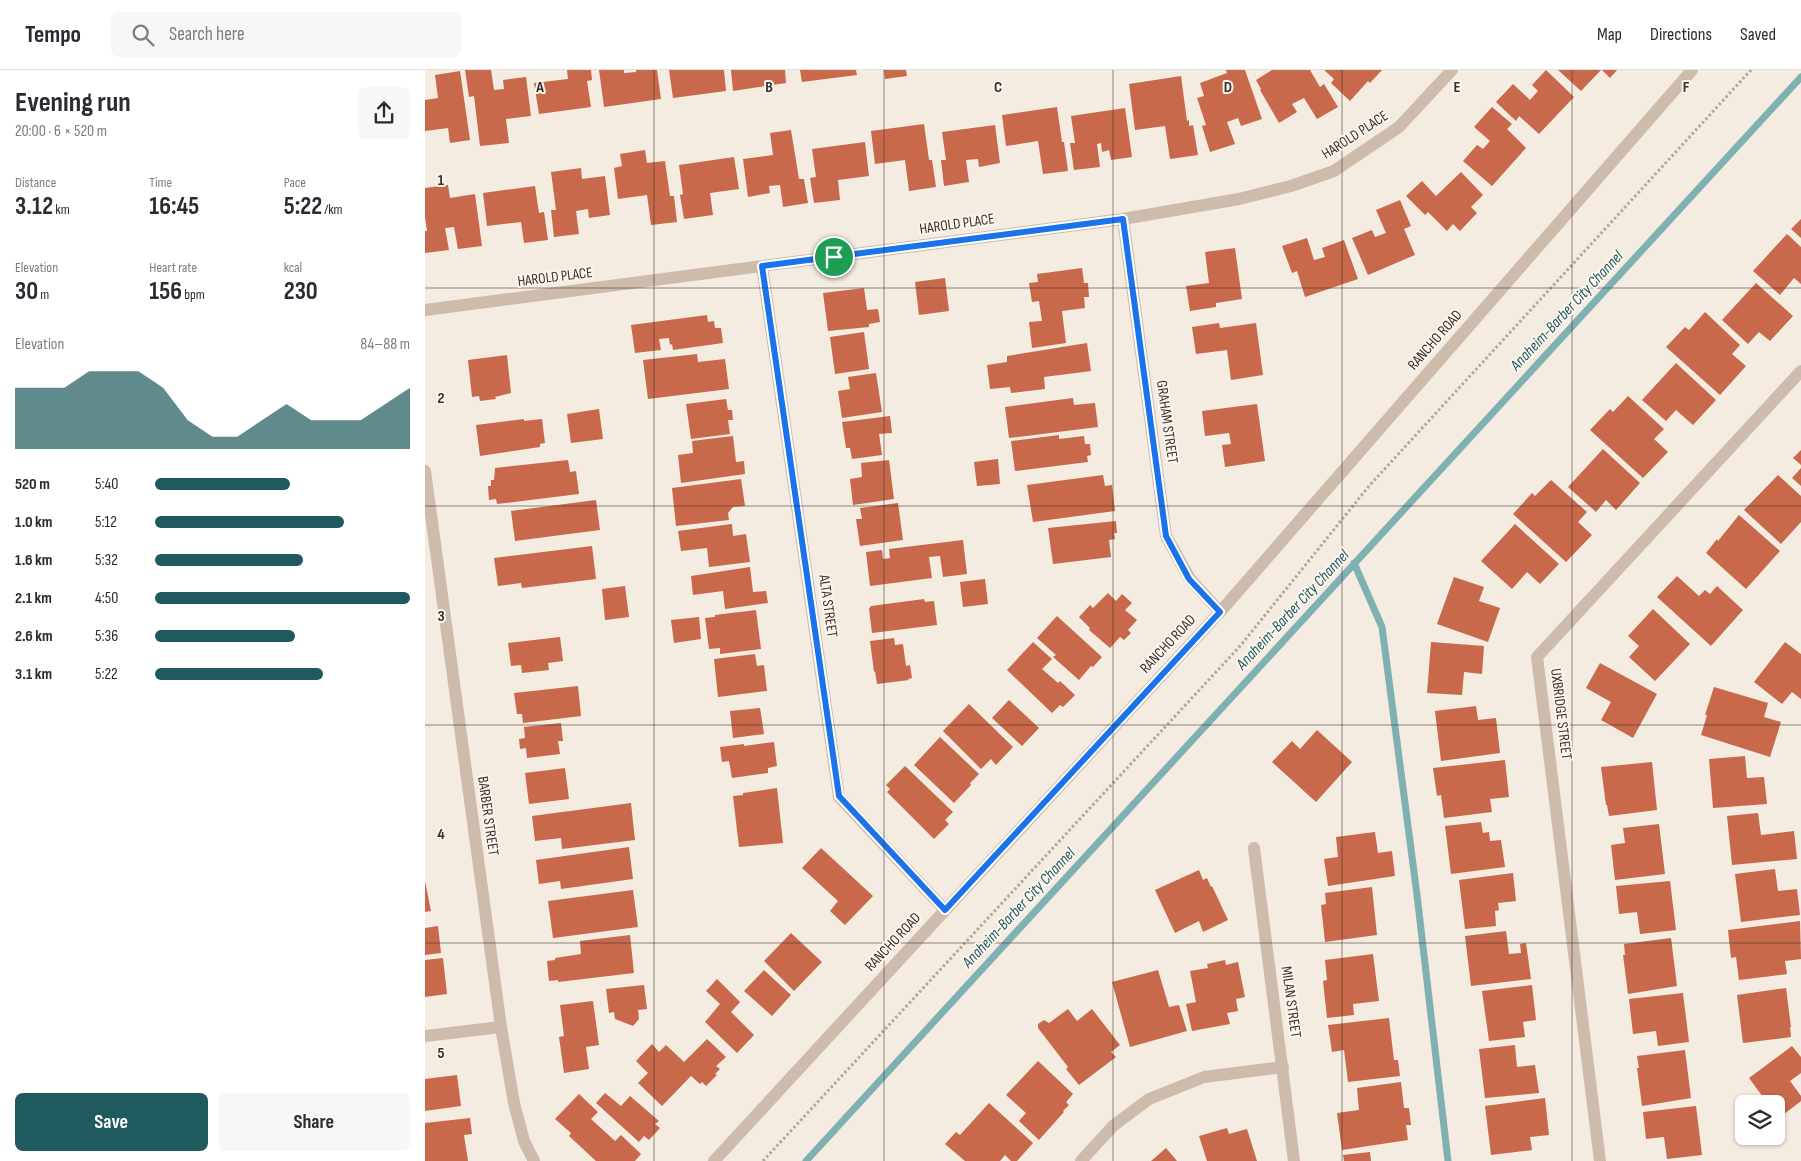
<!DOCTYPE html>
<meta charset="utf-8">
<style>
body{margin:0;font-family:"Sofia Sans Condensed",sans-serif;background:#f7f7f7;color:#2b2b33;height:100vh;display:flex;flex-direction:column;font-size:19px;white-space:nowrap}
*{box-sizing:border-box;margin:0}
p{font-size:16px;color:#7c7c81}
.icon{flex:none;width:28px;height:28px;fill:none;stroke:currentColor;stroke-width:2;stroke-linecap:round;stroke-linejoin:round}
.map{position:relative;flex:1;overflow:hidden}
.details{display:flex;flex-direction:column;background:#fff;width:425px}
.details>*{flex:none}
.buttons{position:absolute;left:1310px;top:1025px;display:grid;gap:10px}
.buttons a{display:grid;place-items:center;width:50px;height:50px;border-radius:8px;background:#fff;box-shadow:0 1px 4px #0004;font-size:25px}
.pin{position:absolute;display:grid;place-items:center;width:42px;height:42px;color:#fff;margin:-21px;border:2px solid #fff;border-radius:50%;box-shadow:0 1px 5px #0007}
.round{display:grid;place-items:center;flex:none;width:52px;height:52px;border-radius:8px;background:#f7f7f7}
.overview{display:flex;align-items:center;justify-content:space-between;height:85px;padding:0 15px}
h1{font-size:28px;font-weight:700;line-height:38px}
.figures{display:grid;grid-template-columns:repeat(3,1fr);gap:8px;height:85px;padding:5px 15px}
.figures div{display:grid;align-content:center}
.figures b{font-size:25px;font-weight:700}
.figures small{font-size:14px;font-weight:400}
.figures p{font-size:14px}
.chart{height:140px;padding:10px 15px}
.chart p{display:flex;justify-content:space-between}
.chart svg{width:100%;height:90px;margin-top:5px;fill:#1f5a5e;opacity:.7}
.button{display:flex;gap:10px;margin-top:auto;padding:10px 15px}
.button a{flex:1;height:58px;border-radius:8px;background:#1f5a5e;color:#fff;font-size:20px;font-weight:700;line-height:58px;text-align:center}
.button a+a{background:#f7f7f7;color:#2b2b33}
ul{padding:0 15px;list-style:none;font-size:16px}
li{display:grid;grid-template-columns:80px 60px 1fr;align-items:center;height:38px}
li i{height:12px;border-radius:6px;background:#1f5a5e}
header{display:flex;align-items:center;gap:30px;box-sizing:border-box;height:70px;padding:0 25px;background:#fff;border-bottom:1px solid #e1e1e2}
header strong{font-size:24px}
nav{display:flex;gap:28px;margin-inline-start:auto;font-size:18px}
.search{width:350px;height:45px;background:#f7f7f7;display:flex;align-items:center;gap:12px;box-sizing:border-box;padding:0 18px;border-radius:8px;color:#7c7c81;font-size:19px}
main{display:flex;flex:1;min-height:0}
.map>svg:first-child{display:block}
</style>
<header>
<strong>Tempo</strong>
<div class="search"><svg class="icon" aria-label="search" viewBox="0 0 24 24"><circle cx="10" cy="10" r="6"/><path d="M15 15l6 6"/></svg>Search here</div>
<nav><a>Map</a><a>Directions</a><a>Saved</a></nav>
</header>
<main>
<section class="details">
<div class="overview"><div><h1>Evening run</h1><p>20:00 · 6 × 520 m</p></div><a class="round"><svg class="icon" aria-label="share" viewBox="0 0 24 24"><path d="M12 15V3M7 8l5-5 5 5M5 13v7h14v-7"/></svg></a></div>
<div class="figures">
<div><p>Distance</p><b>3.12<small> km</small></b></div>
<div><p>Time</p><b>16:45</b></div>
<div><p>Pace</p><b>5:22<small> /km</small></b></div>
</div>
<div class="figures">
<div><p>Elevation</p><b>30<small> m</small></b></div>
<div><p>Heart rate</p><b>156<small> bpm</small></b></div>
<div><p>kcal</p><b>230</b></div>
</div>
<div class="chart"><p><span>Elevation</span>84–88 m</p>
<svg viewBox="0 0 160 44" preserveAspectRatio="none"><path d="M0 44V14L10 14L20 14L30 6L40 6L50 6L60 14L70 30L80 38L90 38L100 30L110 22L120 30L130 30L140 30L150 22L160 14V44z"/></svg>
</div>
<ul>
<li><b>520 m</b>5:40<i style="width:53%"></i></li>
<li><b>1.0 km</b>5:12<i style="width:74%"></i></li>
<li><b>1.6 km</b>5:32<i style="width:58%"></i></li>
<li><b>2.1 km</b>4:50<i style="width:100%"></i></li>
<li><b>2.6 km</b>5:36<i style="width:55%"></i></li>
<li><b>3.1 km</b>5:22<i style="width:66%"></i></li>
</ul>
<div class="button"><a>Save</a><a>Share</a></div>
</section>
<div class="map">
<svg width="1376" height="1091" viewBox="0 0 1376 1091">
<rect width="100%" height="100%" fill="#f4ebe1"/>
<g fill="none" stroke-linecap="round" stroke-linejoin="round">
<path stroke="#7fb0b2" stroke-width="7" d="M929,493L957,557L992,825L1023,1091
M381,1091L1376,7"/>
</g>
<path fill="#c8694b" d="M40,0H66L69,20L79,19L78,10L101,7L106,46L81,49L84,73L55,76L49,26L44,27Z
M142,0H166L167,10L162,11L166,37L114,44L109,13L143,9Z
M174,0H199V3L211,2V0H232L236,29L179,37Z
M244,0H299L301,21L248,28Z
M306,0H360L361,13L308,21Z
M375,0H431L432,5L377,12Z
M459,0H481L482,6L460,9Z
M801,0H820L837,49L816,56L813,48L802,52L810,74L785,82L777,56L781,55L772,28L779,26L775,13L802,3Z
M847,0H885L895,17L899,14L913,37L892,49L879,28L867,34L872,42L854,53L835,20L836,19L831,10Z
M899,0H957L945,13L943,11L925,31L906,13L909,9Z
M1121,0L1149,27L1114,64L1094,46L1091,51L1071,32L1088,14L1105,30L1113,21L1107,15Z
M1133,0H1176L1156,21Z
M1177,0H1192L1185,8Z
M35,1L45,70L25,73L23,58L0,61V30L13,28L10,5Z
M756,6L762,51L764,50V56L768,55L773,85L745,89L740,56L710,60L704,14Z
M632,37L637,72H639L643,101L618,104L613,71L581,76L577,45Z
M1067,37L1087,54L1082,59L1101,78L1067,116L1038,91L1052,75L1058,79L1065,71L1049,57Z
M700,38L707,87L686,90L684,80L677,82L676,73L672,74L675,97L649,100L645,73H650L646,46Z
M499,54L504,90H507L511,117L484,121L480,90L450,94L446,61Z
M570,55L575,93L554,97L553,89L541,90L544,112L519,116L516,90H521L517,62Z
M366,60L374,109H379L383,133L358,137L355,115L344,116L345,123L323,127L318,89L348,85L345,63Z
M440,72L444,106L413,110L415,130L389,133L385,108L391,107L387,79Z
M220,80L222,93L240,91L245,126H249L252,152L226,155L222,125L193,129L189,98L197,96L195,84Z
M309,87L314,119L285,123L288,145L259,149L255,125L258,124L254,95Z
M156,98L157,109L180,106L185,145L164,148L163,139L151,141L154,164L129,167L126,140H131L126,102Z
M1036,102L1058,125L1046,137L1052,143L1035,161L1028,154L1022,161L1003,142L1000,145L981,126L997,111L1011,126Z
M23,115L25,128L50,124L57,176L33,179L29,157L20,158L24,180L0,183V161H2L0,147V118Z
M110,116L114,143L119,142L123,170L99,173L96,152L62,156L58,123Z
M975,130L986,156L979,159L990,185L943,205L927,168L947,160L950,167L961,163L951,140Z
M1376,149V168L1366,159Z
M1362,164L1376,177V214L1369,208L1355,225L1328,201Z
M882,168L889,190L900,187L897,178L919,170L933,209L880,227L872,201L867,203L857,176Z
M810,178L817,229L791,233V237L765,241L761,216L784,213L780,182Z
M657,198L659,213H663L664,227H659L660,238L637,241L641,273L607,278L604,252L617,251L614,231L607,232L604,213L613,212L612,204Z
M520,208L524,241L494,245L490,212Z
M1331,213L1368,246L1345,271L1334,262L1323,274L1297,250Z
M439,218L442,240L453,239L455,252L444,254V257L403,261L398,223Z
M1280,242L1315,275L1307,284L1321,296L1295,325L1241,277L1260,257L1264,260Z
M282,245L283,252L289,251L290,258H296L298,273L248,280L247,274L245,275L244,268L234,269L236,280L210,283L206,255Z
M794,253L795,258L831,253L838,305L806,310L802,280L771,284L767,257Z
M439,262L444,299L410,304L405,267Z
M662,273L666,301L619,307L620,319L586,323L585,317L565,319L562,295L582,292V286Z
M272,284L273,292L300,289L304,319L223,329L218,290Z
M82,285L86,323L70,327L71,329L55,331L54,326L47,327L43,290Z
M1251,293L1291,330L1268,355L1251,340L1241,351L1217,330Z
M451,303L457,342L417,348L413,321L425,319L423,307Z
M1203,326L1239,359L1229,369L1243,382L1218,408L1165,360L1185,339L1188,342Z
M648,328L649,335L670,333L673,357L584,368L580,337Z
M301,329L303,340H307L308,350H303L305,364L266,369L261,334Z
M832,334L840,391L800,397L797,375L806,374L804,363L780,366L777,341Z
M174,339L178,369L146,373L142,344Z
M465,346L467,363L454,364L457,385L427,389L425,378H421L417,352Z
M99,349V351L117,349L120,373L115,374V377L55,386L51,355Z
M634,365V369L659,366L660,374H665L666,385L662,386L663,392L590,401L586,371Z
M308,366L311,392L319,391L320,404L256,413L253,385L268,383L267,371Z
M1178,379L1215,413L1191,440L1181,430L1171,442L1143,417Z
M1376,380V395L1368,388Z
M573,389L575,414L552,416L549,392Z
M143,390L145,402L151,401L154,424L72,434L71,429L64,430L63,416H66V410H69L70,398Z
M464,390L469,429L428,435L425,409L437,407L436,393Z
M1376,398V416L1367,408Z
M678,405L680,416L687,415L690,441L608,452L602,415Z
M1353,405L1376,426V452L1356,474L1319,440Z
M316,409L320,436L308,437L303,443L304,450L251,456L247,418Z
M1126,410L1162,442L1153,452L1167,465L1141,492L1088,444L1107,423L1110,426Z
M171,430L175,460L90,471L86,441Z
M473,433L478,470L435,476L431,449H437L435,438Z
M1314,445L1355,481L1321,519L1281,483L1292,469L1293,471Z
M691,451L692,463H689L690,469L684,470L686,487L628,494L623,458Z
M307,454L308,466L321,464L325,492L284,497L282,478L256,481L253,461Z
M1090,454L1134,494L1115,514L1102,502L1087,519L1056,491Z
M538,470L542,504L518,507L515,486L504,487L507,508L445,516L441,482L457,480L458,489L465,488L464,479Z
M167,476L171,509L97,518L96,513L73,516L69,488Z
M325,497L328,522L341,521L343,533L300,539L298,521L268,525L266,506Z
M1252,506L1274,526L1280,520L1285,524L1292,516L1318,540L1286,576L1232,527Z
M1029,507L1059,517L1054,531L1075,538L1063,572L1012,554Z
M560,509L563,534L538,537L535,512Z
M200,516L204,547L180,550L177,519Z
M683,523L691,531L697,524L707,533L700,540L712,550L703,560L706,563L699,570L695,567L685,578L664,560L665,558L654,547L665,535L668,538Z
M499,529L500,532L509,531L512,555L447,563L444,539L446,536Z
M1228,539L1265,574L1230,611L1204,587L1214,576L1203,566Z
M331,540L336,579L295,584V578L284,579L280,548L290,547V545Z
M632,546L677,587L668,597L666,596L654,610L628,587L631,585L612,568Z
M274,547L276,569L249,573L246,550Z
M135,567L138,591L123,593L124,600L97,603L96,595L86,596L83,573Z
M469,568L470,575L478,574L481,596L485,595L487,608L483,609L484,610L452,614L450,601L449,602L445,571Z
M608,572L627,589L617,599L633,613L635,611L650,625L638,637L635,635L627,643L582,600Z
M1006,572L1059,576L1057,604L1039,602L1037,625L1002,623Z
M1360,572L1376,584V629L1367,622L1357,634L1329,612Z
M330,584L332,596L339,595L342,621L293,627L289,589Z
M1175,593L1232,624L1208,668L1176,650L1186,632L1161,618Z
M153,616L156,646L98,653L97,644H92L89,623Z
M1289,617L1343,633L1339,647L1356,652L1345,687L1276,665L1282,645H1280Z
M584,630L614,658L597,676L567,648Z
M544,634L588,677L571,695L566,689L556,699L518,661Z
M1051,636L1053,650L1071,648L1075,683L1016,691L1010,641Z
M335,638L339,664L308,668L305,641Z
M136,653L138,671H133L135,684L102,688L101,678L95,679L94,669L100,668L99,657Z
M892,660L927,692L891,732L847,692L867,671L875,679Z
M515,667L554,704L545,713L546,715L529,733L489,695Z
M349,672L352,696L343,698V703L307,708L304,691L297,692L295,677L319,674V676Z
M1320,686L1322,708L1339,707L1342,734L1288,738L1284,689Z
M1080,690L1084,727L1065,729L1067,742L1019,748L1016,725L1012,726L1008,698Z
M1227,692L1232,740L1184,746L1182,735H1181L1176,697Z
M480,696L528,742L520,750L524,754L509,769L462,722L465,719L461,715Z
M140,698L144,729L104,734L100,703Z
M352,718L358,773L314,777L308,726L318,725V723Z
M206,733L210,770L137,779L136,768L110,771L107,746Z
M1333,743L1336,765L1369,761L1372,789L1307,795L1302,746Z
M1056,752L1058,763L1064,762L1065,771L1076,770L1080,797L1026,804L1020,756Z
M1234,754L1240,804L1190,810L1186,775L1200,773L1198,758Z
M950,762L953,783L967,781L970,806L903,816L899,789L913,787L911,767Z
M204,777L208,809L136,819L135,811L114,814L111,790Z
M396,778L448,826L420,855L405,841L413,831L377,798Z
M1350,799L1353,821L1372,819L1375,845L1316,852L1310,804Z
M774,800L778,810L782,808L786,817L787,816L803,850L778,862L774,851L750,863L730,820Z
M1088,803L1091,831L1073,833L1074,840L1070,841L1071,856L1040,859L1034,810Z
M0,811L6,841L0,842Z
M1245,811L1251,860L1215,864L1212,842L1194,844L1191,816Z
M947,817L952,865L900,872L896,835L901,834L900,823Z
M208,820L213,857L128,868L123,831Z
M1375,851L1376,889L1360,891L1362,904L1314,910L1311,887L1306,888L1303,860Z
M13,856L16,883L0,885V858Z
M1081,861L1084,884L1096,883L1095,874L1101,873L1106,909L1046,916L1040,866Z
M366,863L397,892L369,921L339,891Z
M205,865L209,903L133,912V910L124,911L122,891L130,890V888L156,884L155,871Z
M1246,868L1252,916L1203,924L1198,885H1200L1199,874Z
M948,884L954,931L928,934L929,945L902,948L898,911L902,910L900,890Z
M18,888L22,924L0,927V890Z
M800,890L801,895L813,892L820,927L811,929L813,941L802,943L805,954L767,961L761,934L771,932L765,901L783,898L782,894Z
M339,900L366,925L347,946L319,921Z
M733,900L744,937L754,935L762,961L705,977L687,912Z
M292,909L315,932L306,942L329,965L312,983L280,952L295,934L281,921Z
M219,915L222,939L213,940L214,949L208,956L190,949L189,942L184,943L181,919Z
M1107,915L1111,950L1098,952L1100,967L1064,971L1057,921Z
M1361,918L1366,957H1365L1366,967L1318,973L1312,925Z
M1258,923L1264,972L1233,976L1231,961L1208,964L1204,929Z
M168,931L174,975L161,977L164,999L139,1003L134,967L139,966L135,935Z
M643,939L652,951L667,939L695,975L686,982L691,987L654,1015L641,999L643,997L613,958V954L619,950L624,953Z
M964,948L969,990H973L975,1006L923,1012L919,980L907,982L903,955Z
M282,969L301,987L291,996L295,999L290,1004L292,1005L281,1016L277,1012L275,1014L266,1006L237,1036L213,1013L223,1003L211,991L227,974L234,982L241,975L259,992Z
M1090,975L1092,997L1110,995L1114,1023L1060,1028L1054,979Z
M1367,976L1376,987V1003L1365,1011L1376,1026V1031L1354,1048L1351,1044V1034H1343L1324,1008Z
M1260,980L1266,1028L1217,1036L1212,998H1214L1212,986Z
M613,991L648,1024L641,1032L644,1035L638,1041L639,1042L614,1070L594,1051L601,1043L581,1025Z
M32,1005L36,1036L0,1041V1009Z
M976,1012L979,1038H984L986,1055H981L983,1070L917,1080L912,1043L934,1040L932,1018Z
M180,1023L196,1036L205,1026L234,1051L230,1054L235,1058L224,1070L219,1066L214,1072L171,1033Z
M154,1024L173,1042L166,1049L190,1071L196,1065L216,1084L210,1091H171L144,1066L146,1063L130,1049Z
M1120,1028L1124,1065L1105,1067L1107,1080L1066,1085L1060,1036Z
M564,1033L608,1073L592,1091H586L580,1085L575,1091H540L520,1074L531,1062L535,1065Z
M1271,1036L1277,1085L1242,1089L1239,1067L1221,1069L1218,1042Z
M45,1048L47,1064L39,1065L43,1091H0V1053Z
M802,1058L804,1064L822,1059L832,1091H782L774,1066Z
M741,1078L752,1091H726Z
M945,1082L946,1091H919L918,1085Z"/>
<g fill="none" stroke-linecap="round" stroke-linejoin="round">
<path stroke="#b9a596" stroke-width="3" stroke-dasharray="2.5 2.5" stroke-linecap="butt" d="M338,1091L816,575L944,416L1326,0"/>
<path stroke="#cdbbac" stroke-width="12" d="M698,149L741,466L765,509L795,542
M337,196L414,727L520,840
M0,240L698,149L814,129L866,116L909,101L974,57L1027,0
M0,401L76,957L89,1033L99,1071L109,1091
M829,778L869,1091
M0,966L76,957
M289,1091L795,542L1267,0
M656,1091L688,1056L724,1029L779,1007L858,997
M1175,1091L1112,587L1376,301"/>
</g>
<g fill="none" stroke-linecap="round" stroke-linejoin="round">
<g stroke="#fff" stroke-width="10">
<path id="route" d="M698,149L741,466L764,509L795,542L520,840L414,726L337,196Z"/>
</g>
<use href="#route" stroke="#1a73e8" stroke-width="6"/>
</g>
<path fill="none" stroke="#3b302b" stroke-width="1" stroke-opacity="0.55" d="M229,0V1091M459,0V1091M688,0V1091M917,0V1091M1147,0V1091M0,218H1376M0,436H1376M0,655H1376M0,873H1376"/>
<g text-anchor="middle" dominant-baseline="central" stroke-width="4" stroke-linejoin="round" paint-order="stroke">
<g font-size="15" fill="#3b302b" stroke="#fbf5ee">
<text transform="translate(930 65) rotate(-33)">HAROLD PLACE</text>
<text transform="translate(532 154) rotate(-8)">HAROLD PLACE</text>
<text transform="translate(130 207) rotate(-7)">HAROLD PLACE</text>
<text transform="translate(1010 270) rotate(-49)">RANCHO ROAD</text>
<text transform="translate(742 352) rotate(82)">GRAHAM STREET</text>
<text transform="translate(403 536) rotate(82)">ALTA STREET</text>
<text transform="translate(743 574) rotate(-47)">RANCHO ROAD</text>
<text transform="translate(1136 644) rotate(83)">UXBRIDGE STREET</text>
<text transform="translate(63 746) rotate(82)">BARBER STREET</text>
<text transform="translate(468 872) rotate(-47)">RANCHO ROAD</text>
<text transform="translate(866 932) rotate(82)">MILAN STREET</text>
</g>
<g font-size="16" font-style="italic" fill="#1f5a5e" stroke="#fbf5ee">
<text transform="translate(1142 241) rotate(-47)">Anaheim-Barber City Channel</text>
<text transform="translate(868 540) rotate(-47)">Anaheim-Barber City Channel</text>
<text transform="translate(594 838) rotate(-47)">Anaheim-Barber City Channel</text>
</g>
</g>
<g font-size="16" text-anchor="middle" font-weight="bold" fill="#3b302b" stroke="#fbf5ee" stroke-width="4" stroke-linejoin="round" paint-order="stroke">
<text x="115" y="22">A</text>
<text x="344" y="22">B</text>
<text x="573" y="22">C</text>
<text x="803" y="22">D</text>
<text x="1032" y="22">E</text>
<text x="1261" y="22">F</text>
<text x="16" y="115">1</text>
<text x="16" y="333">2</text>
<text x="16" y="551">3</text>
<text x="16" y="769">4</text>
<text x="16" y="988">5</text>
</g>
</svg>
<div class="buttons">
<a><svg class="icon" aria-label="layers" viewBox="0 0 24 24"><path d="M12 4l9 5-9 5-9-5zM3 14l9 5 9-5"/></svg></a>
</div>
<div class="pin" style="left:409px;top:187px;background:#1e9e55"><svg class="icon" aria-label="arrive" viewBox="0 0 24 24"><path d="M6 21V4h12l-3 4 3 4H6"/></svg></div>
</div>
</main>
